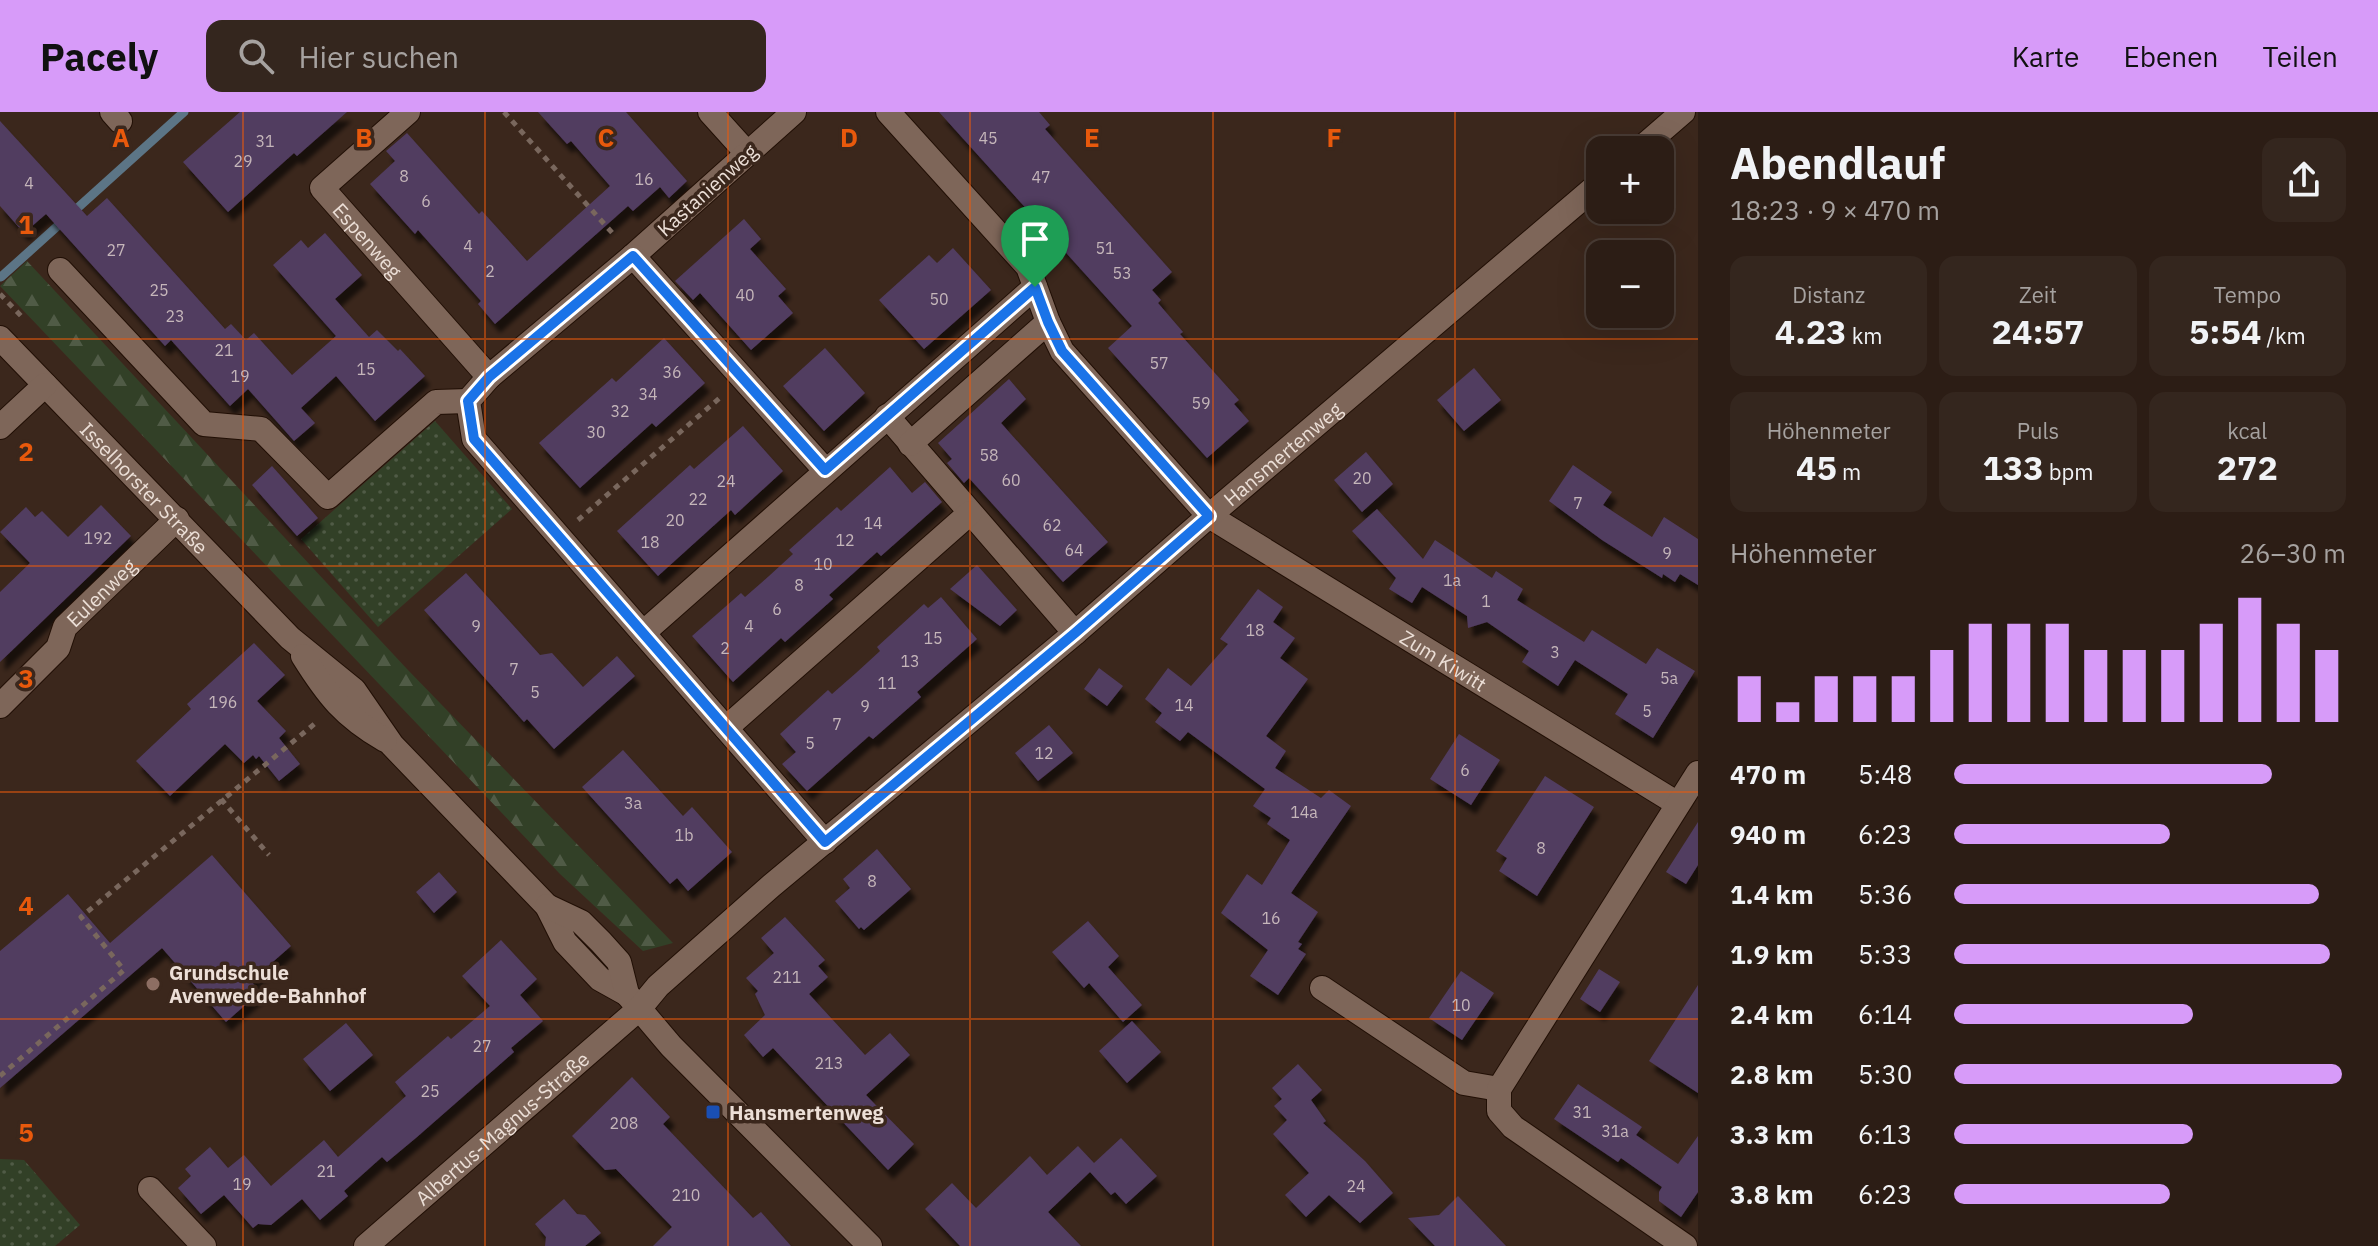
<!DOCTYPE html>
<html lang="de">
<meta charset="utf-8">
<style>
body{margin:0;font-family:"IBM Plex Sans",sans-serif;background:#34261e;color:#f1f3f6;height:100vh;display:flex;flex-direction:column;font-size:30px;white-space:nowrap}
*{box-sizing:border-box;margin:0}
p{font-size:26px;color:#a6a2a0}
.icon{flex:none;width:44px;height:44px;fill:none;stroke:currentColor;stroke-width:2;stroke-linecap:round;stroke-linejoin:round}
.map{position:relative;flex:1;overflow:hidden}
.drawer{display:flex;flex-direction:column;background:#2c1d15;width:680px}
.drawer>*{flex:none}
.fabs{position:absolute;left:1586px;top:24px;display:grid;gap:16px}
.fabs a{display:grid;place-items:center;width:88px;height:88px;border-radius:16px;background:#2c1d15;box-shadow:0 8px 32px #0002,0 0 0 2px #483b34;font-size:40px}
.pin{position:absolute;display:grid;place-items:center;width:68px;height:68px;color:#fff;margin:-82px -34px;border-radius:50% 50% 50% 0;rotate:-45deg;box-shadow:0 0 8px #0007}
.pin .icon{rotate:45deg}
.round{display:grid;place-items:center;flex:none;width:84px;height:84px;border-radius:16px;background:#34261e}
.head{display:flex;align-items:center;justify-content:space-between;height:136px;padding:0 32px}
h1{font-size:44px;font-weight:800;line-height:60px}
.metrics{display:grid;grid-template-columns:repeat(3,1fr);gap:12px;height:136px;padding:8px 32px}
.metrics div{display:grid;align-content:center;border-radius:16px;background:#34261e;text-align:center}
.metrics b{font-size:34px;font-weight:800}
.metrics small{font-size:22px;font-weight:400}
.metrics p{font-size:22px}
.chart{height:224px;padding:16px 32px}
.chart p{display:flex;justify-content:space-between}
.chart svg{width:100%;height:144px;margin-top:8px;stroke:#d79bf9;stroke-width:6}
ul{padding:0 32px;list-style:none;font-size:26px}
li{display:grid;grid-template-columns:128px 96px 1fr;align-items:center;height:60px}
li i{height:20px;border-radius:10px;background:#d79bf9}
header{display:flex;align-items:center;gap:48px;box-sizing:border-box;height:112px;padding:0 40px;background:#d79bf9;color:#111}
header strong{font-size:38px}
nav{display:flex;gap:44px;margin-inline-start:auto;font-size:28px}
.search{width:560px;height:72px;background:#34261e;display:flex;align-items:center;gap:20px;box-sizing:border-box;padding:0 28px;border-radius:16px;color:#a6a2a0;font-size:30px}
main{display:flex;flex:1;min-height:0}
.map>svg:first-child{display:block}
</style>
<header>
<strong>Pacely</strong>
<div class="search"><svg class="icon" aria-label="search" viewBox="0 0 24 24"><circle cx="10" cy="10" r="6"/><path d="M15 15l6 6"/></svg>Hier suchen</div>
<nav><a>Karte</a><a>Ebenen</a><a>Teilen</a></nav>
</header>
<main>
<div class="map">
<svg width="1698" height="1134" viewBox="0 0 1698 1134">
<defs>
<pattern id="forest-firs" width="22" height="20" patternUnits="userSpaceOnUse" patternTransform="scale(2)"><rect width="22" height="20" fill="#324027"/><path d="M5 1l3.5 6h-7zM16 11l3.5 6h-7z" fill="#505b46"/></pattern>
<pattern id="park-dots" width="8" height="8" patternUnits="userSpaceOnUse" patternTransform="scale(2)"><rect width="8" height="8" fill="#324027"/><path d="M2 2h.1M6 6h.1" fill="none" stroke="#505b46" stroke-width="1.8" stroke-linecap="round"/></pattern>
<filter id="shadow"><feDropShadow dx="5" dy="9" stdDeviation="2" flood-color="#0009"/></filter>
</defs>
<rect width="100%" height="100%" fill="#3b271c"/>
<path fill="url(#forest-firs)" d="M27,149L407,557L673,831L643,839L560,762L0,174Z"/>
<path fill="url(#park-dots)" d="M435,309L512,397L378,515L301,427Z
M0,1047L24,1048L80,1113L55,1134H0Z"/>
<g fill="none" stroke-linecap="round" stroke-linejoin="round">
<path stroke="#5c7586" stroke-width="9" d="M1,165L184,0"/>
</g>
<path fill="#513c61" filter="url(#shadow)" d="M240,0H347L297,44L294,41L228,100L183,50Z
M538,0H626L687,69L669,86L660,75L633,99L628,94L495,212L478,192L481,189L418,118L415,122L370,72L395,49L386,39L407,21L479,102L482,99L527,149L610,74L571,29L567,32Z
M939,0H1039L1050,13L1045,17L1172,160L1152,178L1161,188L1158,191L1183,220L1180,222L1239,288L1234,292L1249,309L1207,346L1108,236L1132,214Z
M0,9L87,104L107,86L225,217L231,212L246,228L254,221L292,263L336,224L273,153L301,128L308,136L325,121L362,163L335,187L369,225L377,218L398,239L400,237L425,264L375,309L336,264L301,296L315,311L294,329L248,277L230,294L171,228L165,234L46,102L24,121L0,94Z
M744,107L761,127L750,137L786,177L778,184L793,201L751,238L700,181L693,188L675,169Z
M953,136L991,178L924,237L879,188L929,143L937,151Z
M664,226L705,271L656,315L652,311L580,376L539,331L612,266L616,270Z
M825,236L865,281L824,319L783,274Z
M1474,256L1501,288L1464,319L1437,288Z
M1009,267L1026,287L1001,311L1108,430L1063,470L969,366L964,371L947,351L952,347L938,331Z
M743,314L783,359L735,403L731,398L658,464L617,419L690,353L694,357Z
M1366,340L1393,372L1362,400L1334,368Z
M1573,353L1612,380L1603,393L1652,425L1664,405L1698,427V473L1680,462L1675,470L1663,462L1662,466L1602,428L1549,389Z
M272,354L318,406L297,424L252,373Z
M890,355L912,381L925,370L942,390L881,444L877,440L829,483L833,487L785,530L781,526L733,570L692,524L741,481L745,485L769,464L793,442L789,438L837,395L841,399Z
M101,393L131,424L0,550V480L30,451L0,420L26,395L35,405L42,399L68,425Z
M1377,397L1423,447L1435,428L1492,466L1496,459L1523,477L1517,488L1584,530L1592,518L1646,552L1657,536L1695,559L1653,626L1615,602L1628,582L1575,548L1558,574L1522,550L1529,539L1487,510L1468,516L1467,504L1422,475L1412,491L1389,477L1396,466L1352,419Z
M977,453L1017,498L1000,514L950,477Z
M466,461L540,543L552,541L583,575L617,544L635,564L554,637L527,607L524,610L424,498Z
M1258,477L1283,495L1273,510L1295,526L1280,546L1308,567L1266,624L1286,639L1275,656L1321,686L1329,678L1351,694L1291,781L1318,800L1298,830L1302,832L1298,837L1306,842L1278,883L1250,864L1268,838L1221,801L1247,762L1262,773L1290,728L1267,712L1271,706L1253,694L1265,677L1188,620L1180,629L1155,610L1162,601L1145,587L1168,556L1191,574L1228,532L1220,527Z
M941,485L977,527L917,580L921,585L873,627L869,624L807,679L782,652L796,640L780,622L828,578L832,582L856,561L880,539L877,535L924,492L928,496Z
M254,531L285,563L257,589L286,619L279,626L300,652L279,669L259,644L256,647L253,643L244,651L225,632L170,684L136,649L191,597L187,592Z
M1099,556L1123,574L1107,594L1084,577Z
M1049,613L1073,641L1038,669L1015,641Z
M1459,622L1500,648L1471,693L1430,667Z
M623,638L683,704L692,695L732,740L688,779L677,766L670,772L582,675Z
M1545,664L1594,695L1537,784L1499,759L1507,746L1496,739Z
M1698,710V753L1686,772L1666,760Z
M877,737L911,777L864,818L861,815L859,817L835,789L850,776L843,767Z
M212,743L291,834L251,869L260,880L226,910L162,836L0,976V839L68,782L110,831Z
M439,760L457,780L434,801L416,780Z
M785,805L825,848L818,854L828,865L809,882L865,943L890,921L910,943L866,983L914,1032L888,1058L773,936L763,945L744,923L765,903L755,882L758,879L746,866L774,841L761,826Z
M1088,809L1119,844L1108,855L1142,893L1123,910L1089,871L1084,876L1052,840Z
M501,828L537,867L520,883L543,909L511,936L514,940L417,1025L387,1050L382,1045L344,1079L348,1084L320,1108L302,1087L271,1113L258,1112L253,1116L224,1083L201,1102L178,1076L191,1064L185,1057L210,1035L228,1056L244,1043L271,1074L324,1028L338,1045L406,984L395,970L448,924L451,927L490,894L462,864Z
M1599,857L1620,870L1600,900L1580,887Z
M1461,859L1494,881L1462,928L1429,906Z
M1698,873V981L1649,949Z
M1132,909L1161,940L1127,971L1099,939Z
M346,911L373,943L330,979L303,947Z
M1298,952L1322,978L1311,988L1326,1009L1323,1011L1365,1049L1393,1081L1360,1111L1329,1083L1306,1105L1285,1083L1309,1061L1273,1022L1287,1008L1274,994L1282,987L1272,976Z
M632,965L670,1005L663,1012L753,1106L761,1100L791,1134H653L672,1115L616,1057L605,1058L572,1024Z
M1578,972L1642,1015L1636,1023L1678,1052L1698,1024V1080L1681,1105L1659,1089V1080L1662,1075L1621,1046L1618,1050L1554,1007Z
M1121,1026L1157,1064L1126,1092L1115,1080L1111,1083L1090,1060L1048,1100L1081,1134H960L925,1097L952,1071L976,1096L1030,1044L1047,1063L1078,1034L1094,1051Z
M1458,1084L1506,1134H1435L1408,1106L1439,1103Z
M564,1087L577,1102L585,1103L601,1121L585,1134H545L546,1125L535,1112Z"/>
<g fill="none" stroke-linecap="round" stroke-linejoin="round">
<g stroke="#210f05" stroke-width="26">
<g id="minor">
<path d="M112,0L120,9"/>
<path id="s1" d="M408,0L322,76L489,265"/>
<path d="M710,0L747,41"/>
<path d="M794,0L633,144L489,265L468,289L474,327L825,730"/>
<path id="s2" d="M888,0L1028,155L1048,210L1062,239L1209,404L1678,692"/>
<path d="M1639,38L1683,0"/>
<path d="M633,144L825,358"/>
<path d="M60,158L204,312L261,317L328,385L436,290L468,289"/>
<path id="s3" d="M0,226L290,526L354,578L392,633L547,794L565,830L600,867L627,882"/>
<path d="M887,304L1075,521"/>
<path d="M0,315L45,273"/>
<path d="M910,332L1048,210"/>
<path d="M643,521L1035,175"/>
<path d="M303,544C328,584 344,604 385,628"/>
<path id="s4" d="M0,594L58,536L65,515L177,407"/>
<path d="M726,616L970,401"/>
<path d="M547,794L581,810L601,830L619,850L627,882L671,934L870,1134"/>
<path d="M1322,876L1464,971L1499,977"/>
<path d="M150,1077L204,1134"/>
<path id="s5" d="M366,1134L639,897L658,874L771,774L1075,521L1209,404L1600,71"/>
<path d="M1685,1134L1513,1015L1499,999V977L1698,661"/>
</g>
</g>
<path stroke="#79675d" stroke-width="5" stroke-dasharray="6 6" stroke-linecap="butt" d="M504,0L615,124
M0,182L24,207
M578,408L722,284
M221,687L269,743
M0,964L124,858L81,805L318,609"/>
<use href="#minor" stroke="#7e6659" stroke-width="24"/>
</g>
<g fill="none" stroke-linecap="round" stroke-linejoin="round">
<g stroke="#fff" stroke-width="16">
<path id="route" d="M633,144L825,358L1035,175L1048,210L1062,239L1209,404L1075,521L825,730L474,327L468,289L489,265Z"/>
</g>
<use href="#route" stroke="#1a73e8" stroke-width="10"/>
</g>
<path fill="none" stroke="#e8590c" stroke-width="2" stroke-opacity="0.55" d="M243,0V1134M485,0V1134M728,0V1134M970,0V1134M1213,0V1134M1455,0V1134M0,227H1698M0,454H1698M0,680H1698M0,907H1698"/>
<circle fill="#8d6e63" stroke="#3b271c" stroke-width="3" cx="153" cy="872" r="8"/>
<rect fill="#1a4fb4" stroke="#3b271c" stroke-width="3" x="705" y="992" width="16" height="16" rx="4"/>
<g text-anchor="middle" dominant-baseline="central" stroke-width="7" stroke-linejoin="round" paint-order="stroke">
<g font-size="16" fill="#c5b6ba">
<text x="988" y="26">45</text>
<text x="265" y="29">31</text>
<text x="243" y="49">29</text>
<text x="404" y="64">8</text>
<text x="1041" y="65">47</text>
<text x="644" y="67">16</text>
<text x="29" y="71">4</text>
<text x="426" y="89">6</text>
<text x="468" y="134">4</text>
<text x="1105" y="136">51</text>
<text x="116" y="138">27</text>
<text x="490" y="159">2</text>
<text x="1122" y="161">53</text>
<text x="159" y="178">25</text>
<text x="745" y="183">40</text>
<text x="939" y="187">50</text>
<text x="175" y="204">23</text>
<text x="224" y="238">21</text>
<text x="1159" y="251">57</text>
<text x="366" y="257">15</text>
<text x="672" y="260">36</text>
<text x="240" y="264">19</text>
<text x="648" y="282">34</text>
<text x="1201" y="291">59</text>
<text x="620" y="299">32</text>
<text x="596" y="320">30</text>
<text x="989" y="343">58</text>
<text x="1362" y="366">20</text>
<text x="1011" y="368">60</text>
<text x="726" y="369">24</text>
<text x="698" y="387">22</text>
<text x="1578" y="391">7</text>
<text x="675" y="408">20</text>
<text x="873" y="411">14</text>
<text x="1052" y="413">62</text>
<text x="98" y="426">192</text>
<text x="845" y="428">12</text>
<text x="650" y="430">18</text>
<text x="1074" y="438">64</text>
<text x="1667" y="441">9</text>
<text x="823" y="452">10</text>
<text x="1452" y="468">1a</text>
<text x="799" y="473">8</text>
<text x="1486" y="489">1</text>
<text x="777" y="497">6</text>
<text x="476" y="514">9</text>
<text x="749" y="514">4</text>
<text x="1255" y="518">18</text>
<text x="933" y="526">15</text>
<text x="725" y="536">2</text>
<text x="1555" y="540">3</text>
<text x="910" y="549">13</text>
<text x="514" y="557">7</text>
<text x="1669" y="566">5a</text>
<text x="887" y="571">11</text>
<text x="535" y="580">5</text>
<text x="223" y="590">196</text>
<text x="1184" y="593">14</text>
<text x="865" y="594">9</text>
<text x="1647" y="599">5</text>
<text x="837" y="612">7</text>
<text x="810" y="631">5</text>
<text x="1044" y="641">12</text>
<text x="1465" y="658">6</text>
<text x="633" y="691">3a</text>
<text x="1304" y="700">14a</text>
<text x="684" y="723">1b</text>
<text x="1541" y="736">8</text>
<text x="872" y="769">8</text>
<text x="1271" y="806">16</text>
<text x="787" y="865">211</text>
<text x="1461" y="893">10</text>
<text x="482" y="934">27</text>
<text x="829" y="951">213</text>
<text x="430" y="979">25</text>
<text x="1582" y="1000">31</text>
<text x="624" y="1011">208</text>
<text x="1615" y="1019">31a</text>
<text x="326" y="1059">21</text>
<text x="242" y="1072">19</text>
<text x="1356" y="1074">24</text>
<text x="686" y="1083">210</text>
</g>
<g font-size="20" fill="#ecdfd7" stroke="#3b271c">
<text transform="translate(707 78) rotate(-42)">Kastanienweg</text>
<text stroke="none"><textPath href="#s1" startOffset="184">Espenweg</textPath></text>
<text stroke="none"><textPath href="#s5" startOffset="1212">Hansmertenweg</textPath></text>
<text stroke="none"><textPath href="#s3" startOffset="208">Isselhorster Straße</textPath></text>
<text stroke="none"><textPath href="#s4" startOffset="154">Eulenweg</textPath></text>
<text stroke="none"><textPath href="#s2" startOffset="796">Zum Kiwitt</textPath></text>
<text stroke="none"><textPath href="#s5" startOffset="180">Albertus-Magnus-Straße</textPath></text>
</g>
<g font-size="20" font-weight="bold" fill="#ecdfd7" stroke="#3b271c" text-anchor="start">
<text x="169" y="860">Grundschule<tspan x="169" dy="23">Avenwedde-Bahnhof</tspan></text>
<text x="729" y="1000">Hansmertenweg</text>
</g>
</g>
<g font-size="26" text-anchor="middle" font-weight="bold" fill="#e8590c" stroke="#3b271c" stroke-width="7" stroke-linejoin="round" paint-order="stroke">
<text x="121" y="35">A</text>
<text x="364" y="35">B</text>
<text x="606" y="35">C</text>
<text x="849" y="35">D</text>
<text x="1092" y="35">E</text>
<text x="1334" y="35">F</text>
<text x="26" y="122">1</text>
<text x="26" y="349">2</text>
<text x="26" y="576">3</text>
<text x="26" y="803">4</text>
<text x="26" y="1030">5</text>
</g>
</svg>
<div class="fabs">
<a>+</a>
<a>−</a>
</div>
<div class="pin" style="left:1035px;top:175px;background:#1e9e55"><svg class="icon" aria-label="arrive" viewBox="0 0 24 24"><path d="M6 21V4h12l-3 4 3 4H6"/></svg></div>
</div>
<section class="drawer">
<div class="head"><div><h1>Abendlauf</h1><p>18:23 · 9 × 470 m</p></div><a class="round"><svg class="icon" aria-label="share" viewBox="0 0 24 24"><path d="M12 15V3M7 8l5-5 5 5M5 13v7h14v-7"/></svg></a></div>
<div class="metrics">
<div><p>Distanz</p><b>4.23<small> km</small></b></div>
<div><p>Zeit</p><b>24:57</b></div>
<div><p>Tempo</p><b>5:54<small> /km</small></b></div>
</div>
<div class="metrics">
<div><p>Höhenmeter</p><b>45<small> m</small></b></div>
<div><p>Puls</p><b>133<small> bpm</small></b></div>
<div><p>kcal</p><b>272</b></div>
</div>
<div class="chart"><p><span>Höhenmeter</span>26–30 m</p>
<svg viewBox="0 0 160 44" preserveAspectRatio="none"><path d="M5 44V30M15 44V38M25 44V30M35 44V30M45 44V30M55 44V22M65 44V14M75 44V14M85 44V14M95 44V22M105 44V22M115 44V22M125 44V14M135 44V6M145 44V14M155 44V22"/></svg>
</div>
<ul>
<li><b>470 m</b>5:48<i style="width:81%"></i></li>
<li><b>940 m</b>6:23<i style="width:55%"></i></li>
<li><b>1.4 km</b>5:36<i style="width:93%"></i></li>
<li><b>1.9 km</b>5:33<i style="width:96%"></i></li>
<li><b>2.4 km</b>6:14<i style="width:61%"></i></li>
<li><b>2.8 km</b>5:30<i style="width:99%"></i></li>
<li><b>3.3 km</b>6:13<i style="width:61%"></i></li>
<li><b>3.8 km</b>6:23<i style="width:55%"></i></li>
</ul>
</section>
</main>
